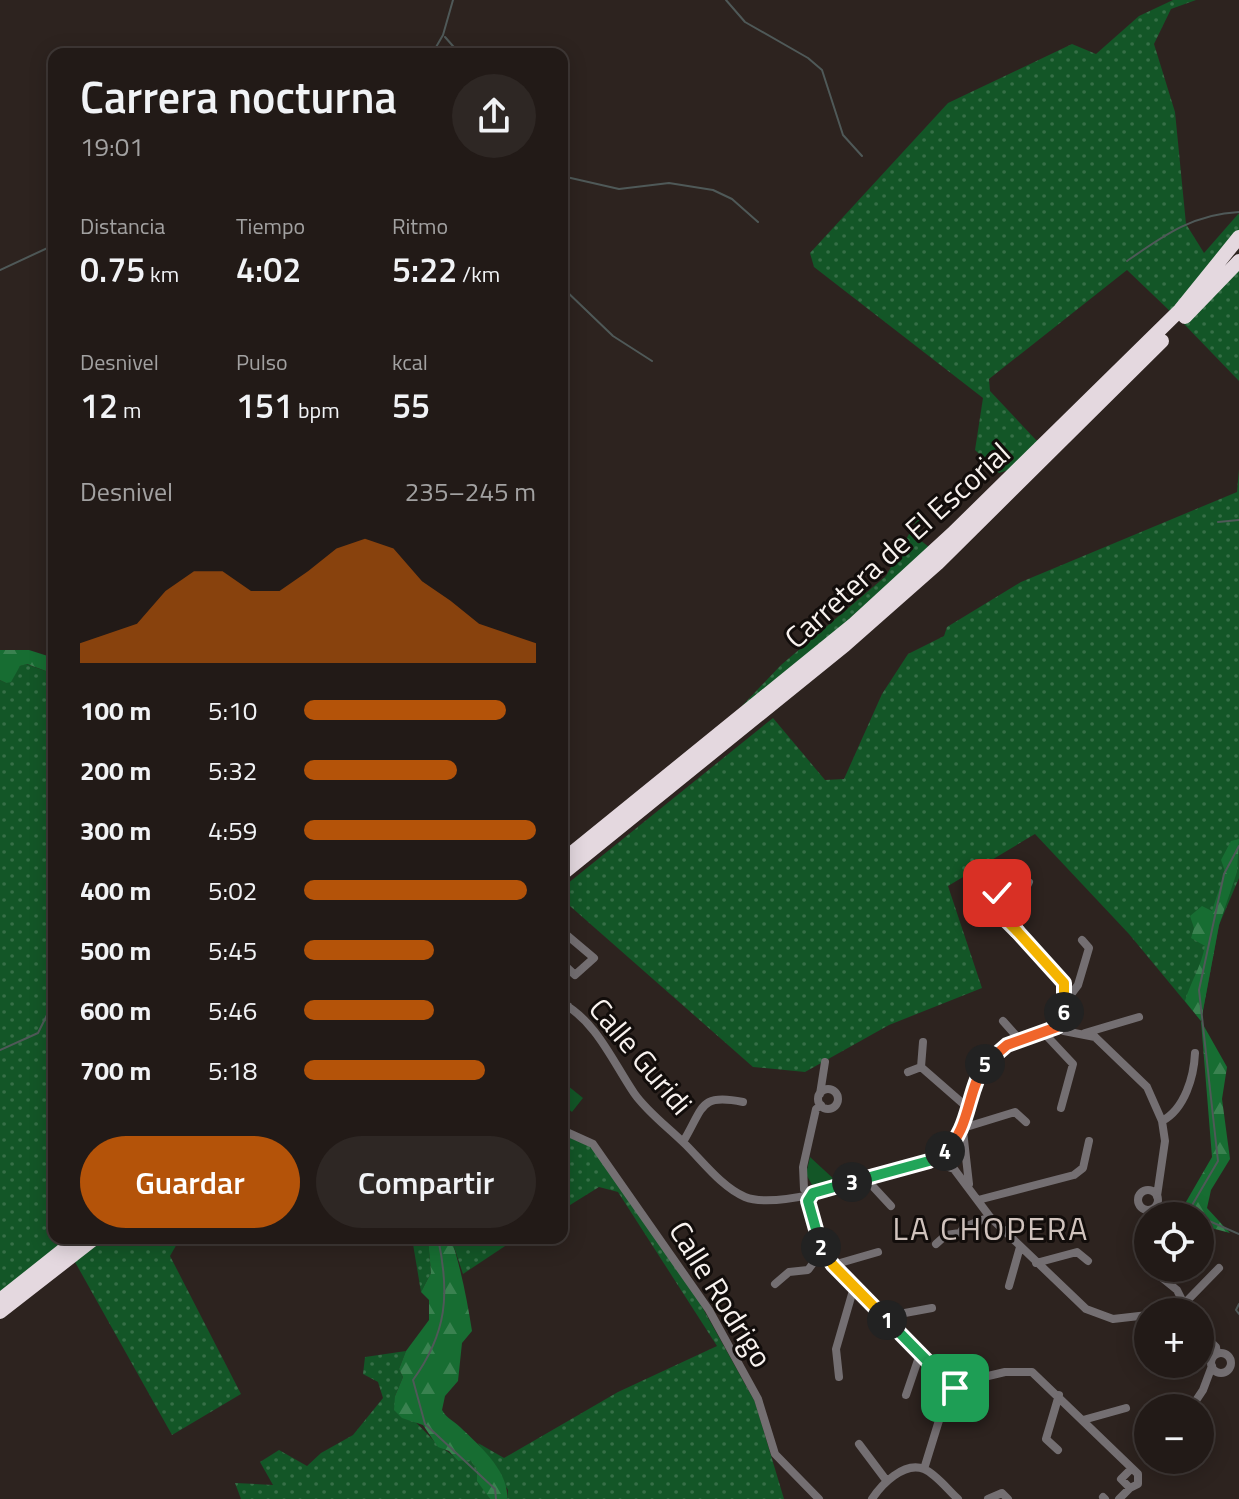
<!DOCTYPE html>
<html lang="es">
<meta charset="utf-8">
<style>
body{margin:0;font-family:"Titillium Web",sans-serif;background:#2e2724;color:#f1f3f6;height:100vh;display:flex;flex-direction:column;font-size:30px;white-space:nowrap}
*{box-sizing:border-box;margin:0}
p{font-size:26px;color:#a2a1a1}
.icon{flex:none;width:44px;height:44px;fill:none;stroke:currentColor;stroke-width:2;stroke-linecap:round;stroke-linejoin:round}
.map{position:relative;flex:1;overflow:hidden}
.sheet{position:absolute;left:48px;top:48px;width:520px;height:1196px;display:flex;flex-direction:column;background:#221a17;border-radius:16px;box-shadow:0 4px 20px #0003,0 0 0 2px #3f3836}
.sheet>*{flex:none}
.fabs{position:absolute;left:1134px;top:1202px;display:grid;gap:16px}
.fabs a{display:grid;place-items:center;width:80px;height:80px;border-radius:50%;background:#221a17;box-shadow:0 4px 20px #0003,0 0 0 2px #3f3836;font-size:40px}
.pin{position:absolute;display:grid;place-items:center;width:68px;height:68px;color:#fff;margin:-34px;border-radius:16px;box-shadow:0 4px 12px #0006}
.km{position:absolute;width:40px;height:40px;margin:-20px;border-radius:50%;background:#222;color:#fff;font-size:22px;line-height:40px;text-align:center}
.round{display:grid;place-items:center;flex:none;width:84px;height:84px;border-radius:42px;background:#2e2724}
.overview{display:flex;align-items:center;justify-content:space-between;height:136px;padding:0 32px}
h1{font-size:44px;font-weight:600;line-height:60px}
.metrics{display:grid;grid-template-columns:repeat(3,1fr);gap:12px;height:136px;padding:8px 32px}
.metrics div{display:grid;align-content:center}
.metrics b{font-size:34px;font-weight:600}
.metrics small{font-size:22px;font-weight:400}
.metrics p{font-size:22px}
.chart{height:224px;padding:16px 32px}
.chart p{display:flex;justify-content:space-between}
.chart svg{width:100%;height:144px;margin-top:8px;fill:#b45309;opacity:.7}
.button{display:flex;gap:16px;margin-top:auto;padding:16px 32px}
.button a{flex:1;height:92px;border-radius:48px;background:#b45309;color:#fff;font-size:32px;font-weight:600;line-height:92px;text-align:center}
.button a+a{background:#2e2724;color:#f1f3f6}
ul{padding:0 32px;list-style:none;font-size:26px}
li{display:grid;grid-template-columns:128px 96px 1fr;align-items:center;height:60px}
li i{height:20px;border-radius:10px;background:#b45309}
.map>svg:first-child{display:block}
</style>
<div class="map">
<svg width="1239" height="1499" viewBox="0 0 1239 1499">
<defs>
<pattern id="grass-dots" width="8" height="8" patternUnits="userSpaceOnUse" patternTransform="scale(2)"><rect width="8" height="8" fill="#135627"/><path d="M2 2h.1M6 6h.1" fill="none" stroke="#366f47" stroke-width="1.8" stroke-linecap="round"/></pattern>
<pattern id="forest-firs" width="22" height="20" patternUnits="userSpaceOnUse" patternTransform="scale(2)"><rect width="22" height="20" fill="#176d32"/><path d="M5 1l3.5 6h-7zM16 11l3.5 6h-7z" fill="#3a8250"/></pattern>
</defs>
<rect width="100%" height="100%" fill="#2d231f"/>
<path fill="url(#grass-dots)" d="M1173,0H1196L1171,9L1154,44L1175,112L1186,224L1204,253L1239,213V237L1174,315L1127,270L989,379L990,391L1036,440L1046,442L1012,469L999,473L975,450L983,398L814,267L810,253L948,103L1072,44L1096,54L1139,16Z
M1239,266V381L1184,324L1217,283Z
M1239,469V878L1219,925L1201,1021L1129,934L1035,834L948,886L982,988L889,1025L805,1072L753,1067L562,899V888L773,718L825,780L844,779L882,694L908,654L944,636L947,627L1021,582L1237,492Z
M920,514L924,524L916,537L929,547L747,711L742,706L781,665L886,576Z
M26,664L54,674V1238H74L0,1293V680L6,683L20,666Z
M562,1132L591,1145L696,1296L755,1402L784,1499H507L508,1490L478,1443L504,1458L618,1392L717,1346L618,1192L599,1187L562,1210Z
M106,1238H230L203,1244L178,1242L170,1256L241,1394L172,1435L75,1262Z
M412,1238H428L431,1273L421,1292Z
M451,1238H517L463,1274Z
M406,1351L399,1369L403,1377L395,1396C406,1414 419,1425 433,1440C440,1448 451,1452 458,1461L470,1459L477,1469L478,1481L490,1499H241L235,1483L273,1485L260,1462L279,1450L307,1466L321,1453L353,1435L383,1398L378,1382L363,1374L365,1357Z"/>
<path fill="url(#forest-firs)" d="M0,650H29L54,658V674L27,664L20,666L11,682L6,683L0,680Z
M1239,839L1237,872L1219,925L1201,1021L1227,1067L1222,1099L1230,1159L1211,1190L1207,1208L1230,1233L1200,1225V1216L1179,1214L1212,1157L1201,1021L1185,1001C1191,981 1201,967 1205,946L1191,938L1194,928L1190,916L1202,906L1212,911L1225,871L1221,860L1231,841Z
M428,1238H451C461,1269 467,1299 472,1331L462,1343L458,1381L445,1396L442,1410C447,1419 453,1420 460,1427C478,1444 510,1472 507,1499H490L477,1481V1469L470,1460L458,1461L449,1451L438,1447L423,1425L402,1418L394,1410L395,1396L403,1377L399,1369L406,1351L429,1320V1300L421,1292L431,1273Z"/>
<path fill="#135627" d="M562,1081L583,1098L572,1112L562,1104Z
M810,1157L836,1181L812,1185L806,1174Z"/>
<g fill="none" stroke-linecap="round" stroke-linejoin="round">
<path stroke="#4f5958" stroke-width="2" d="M726,0L745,22L808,58L822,70L843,135L862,156
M445,37L460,54
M432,54L443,35L453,0
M562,176L619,189L669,183L713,190L732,199L758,222
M1127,261C1163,236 1193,214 1239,212
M0,270L54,245
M562,287L613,336L652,361
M1218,522L1239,520
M0,1050L38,1033L47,1015L54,1013
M1198,1216L1191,1207L1218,1161L1199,990L1224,874L1239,846
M1200,1217L1239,1234
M438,1238C450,1294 447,1333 413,1380L425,1424L495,1489L496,1499
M1239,1304L1236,1310L1239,1314"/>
<path stroke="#746f72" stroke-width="8" d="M991 902a10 10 0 1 1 20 0a10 10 0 1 1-20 0Z
M1001,912L1064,983L1068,1023
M1009,922L1029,882
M562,931L594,958L575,975L562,963
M1066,1001L1078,985L1089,948L1082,940
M562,1003C596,1021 613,1062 634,1093C647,1112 669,1128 686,1145C704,1163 722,1187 745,1197C781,1212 889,1172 929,1161L943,1155L951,1146L963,1150
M1003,1021L1020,1040
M562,1022L568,1006
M1064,1031L1095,1037L1147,1087L1162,1121L1165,1141L1157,1196
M1043,1032L1073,1064L1061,1108
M1085,1033L1139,1017
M923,1042L921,1067L968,1108
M908,1072L921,1067
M818 1099a10 10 0 1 1 20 0a10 10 0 1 1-20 0Z
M820,1094L825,1062
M1162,1121C1185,1109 1194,1076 1195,1053
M963,1128L1015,1112L1026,1122
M562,1130L593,1144L709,1310L758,1399L775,1454L819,1499
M963,1131L969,1184
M683,1142C704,1107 699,1093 743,1102
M954,1146L984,1066L1007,1045L1057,1027
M931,1161L954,1169L990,1217L1086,1309L1113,1319L1148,1315
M866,1179L891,1206
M804,1189L803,1167L816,1109L821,1105
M1138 1200a10 10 0 1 1 20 0a10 10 0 1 1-20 0Z
M978,1200L1074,1175L1083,1168L1089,1141
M808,1201L822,1251L833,1265L941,1375
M936,1244L946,1235L960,1233L964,1227L990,1217
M1036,1263L1077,1252L1088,1261
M833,1265L878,1252
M1156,1273L1177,1290L1184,1304
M775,1284L789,1272L808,1270L822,1251
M1009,1286L1020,1247
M1159,1312L1178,1310L1219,1268
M883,1317L932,1308
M1200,1331L1216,1347L1217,1354
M1211 1363a10 10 0 1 1 20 0a10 10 0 1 1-20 0Z
M839,1377L836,1349L854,1287
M944.5 1386a5.5 5.5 0 1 1 11 0a5.5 5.5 0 1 1-11 0Z
M967,1381L1005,1372H1032L1138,1474V1484L1130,1488L1121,1479L1130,1470
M906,1395L920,1354
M1191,1408L1203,1390L1212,1366
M1083,1420L1126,1408
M859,1444L886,1480
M1058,1450L1046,1439L1059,1395
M924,1469L945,1401
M1103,1497L1105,1499
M872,1499C881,1485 904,1461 924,1469C936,1474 948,1490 958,1499
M988,1499L1002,1493L1008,1499
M1119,1499L1130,1488"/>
<path stroke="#e4d8df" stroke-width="14" d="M1185,317L1239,261
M562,861L854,624L952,534L1180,310L1239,237
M562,874L845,645L938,563L1162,341
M0,1300L78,1238
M0,1312L95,1238"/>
</g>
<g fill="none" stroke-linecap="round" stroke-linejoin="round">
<g stroke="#fff" stroke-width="16">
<path id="split-1" d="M887,1320L941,1375L955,1382V1388"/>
</g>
<g stroke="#fff" stroke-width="16">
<path id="split-2" d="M821,1247L833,1265L887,1320"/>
</g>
<g stroke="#fff" stroke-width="16">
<path id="split-3" d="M821,1247L808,1201L813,1193L852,1182"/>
</g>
<g stroke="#fff" stroke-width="16">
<path id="split-4" d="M852,1182L929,1161L945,1151"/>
</g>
<g stroke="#fff" stroke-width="16">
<path id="split-5" d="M945,1151C970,1130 967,1091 985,1064"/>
</g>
<g stroke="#fff" stroke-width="16">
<path id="split-6" d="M985,1064L1007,1045L1057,1027L1064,1012"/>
</g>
<g stroke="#fff" stroke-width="16">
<path id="split-7" d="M1017,931L1064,983V1012"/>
</g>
<g stroke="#fff" stroke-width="16">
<path id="split-8" d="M997,893L992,898V906L1017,931"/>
</g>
<use href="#split-1" stroke="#22a559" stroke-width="10"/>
<use href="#split-2" stroke="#f5b400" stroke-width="10"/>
<use href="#split-3" stroke="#22a559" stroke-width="10"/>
<use href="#split-4" stroke="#22a559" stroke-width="10"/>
<use href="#split-5" stroke="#f0652b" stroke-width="10"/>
<use href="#split-6" stroke="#f0652b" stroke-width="10"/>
<use href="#split-7" stroke="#f5b400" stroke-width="10"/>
<use href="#split-8" stroke="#f5b400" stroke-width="10"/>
</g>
<g text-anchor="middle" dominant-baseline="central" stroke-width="6" stroke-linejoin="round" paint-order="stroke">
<g font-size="30" fill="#f8f2ef" stroke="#120d0b">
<text transform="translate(897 545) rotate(-42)">Carretera de El Escorial</text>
<text transform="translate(641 1056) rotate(50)">Calle Guridi</text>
<text transform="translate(721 1294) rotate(58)">Calle Rodrigo</text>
</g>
<g font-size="32" letter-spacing="2" fill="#d0c3bd" stroke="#120d0b">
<text x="991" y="1228">LA CHOPERA</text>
</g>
</g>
</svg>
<div class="fabs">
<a><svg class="icon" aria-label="locate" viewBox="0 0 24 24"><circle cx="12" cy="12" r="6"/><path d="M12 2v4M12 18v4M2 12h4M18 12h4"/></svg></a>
<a>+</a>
<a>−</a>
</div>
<div class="pin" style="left:955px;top:1388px;background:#1e9e55"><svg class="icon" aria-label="arrive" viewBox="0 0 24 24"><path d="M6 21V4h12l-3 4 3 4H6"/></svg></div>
<div class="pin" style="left:997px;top:893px;background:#d93025"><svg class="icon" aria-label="check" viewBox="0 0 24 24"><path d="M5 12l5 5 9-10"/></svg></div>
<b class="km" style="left:887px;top:1320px">1</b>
<b class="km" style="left:821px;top:1247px">2</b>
<b class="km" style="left:852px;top:1182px">3</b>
<b class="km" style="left:945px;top:1151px">4</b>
<b class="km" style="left:985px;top:1064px">5</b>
<b class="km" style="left:1064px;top:1012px">6</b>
<section class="sheet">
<div class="overview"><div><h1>Carrera nocturna</h1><p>19:01</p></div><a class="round"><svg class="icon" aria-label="share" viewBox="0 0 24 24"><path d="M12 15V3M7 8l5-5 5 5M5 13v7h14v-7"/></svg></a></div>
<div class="metrics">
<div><p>Distancia</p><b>0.75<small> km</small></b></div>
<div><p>Tiempo</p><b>4:02</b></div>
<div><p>Ritmo</p><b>5:22<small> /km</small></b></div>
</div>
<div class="metrics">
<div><p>Desnivel</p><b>12<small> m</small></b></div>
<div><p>Pulso</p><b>151<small> bpm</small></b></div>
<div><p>kcal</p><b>55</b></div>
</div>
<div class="chart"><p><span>Desnivel</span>235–245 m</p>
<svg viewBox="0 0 160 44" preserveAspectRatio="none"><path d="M0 44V38L10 35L20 32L30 22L40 16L50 16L60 22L70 22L80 16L90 9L100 6L110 9L120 19L130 25L140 32L150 35L160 38V44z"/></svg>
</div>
<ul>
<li><b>100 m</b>5:10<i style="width:87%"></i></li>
<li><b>200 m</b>5:32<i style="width:66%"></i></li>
<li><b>300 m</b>4:59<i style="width:100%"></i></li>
<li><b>400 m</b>5:02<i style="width:96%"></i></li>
<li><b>500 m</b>5:45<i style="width:56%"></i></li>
<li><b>600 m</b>5:46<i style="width:56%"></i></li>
<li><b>700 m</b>5:18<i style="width:78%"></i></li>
</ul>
<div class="button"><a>Guardar</a><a>Compartir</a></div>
</section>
</div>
